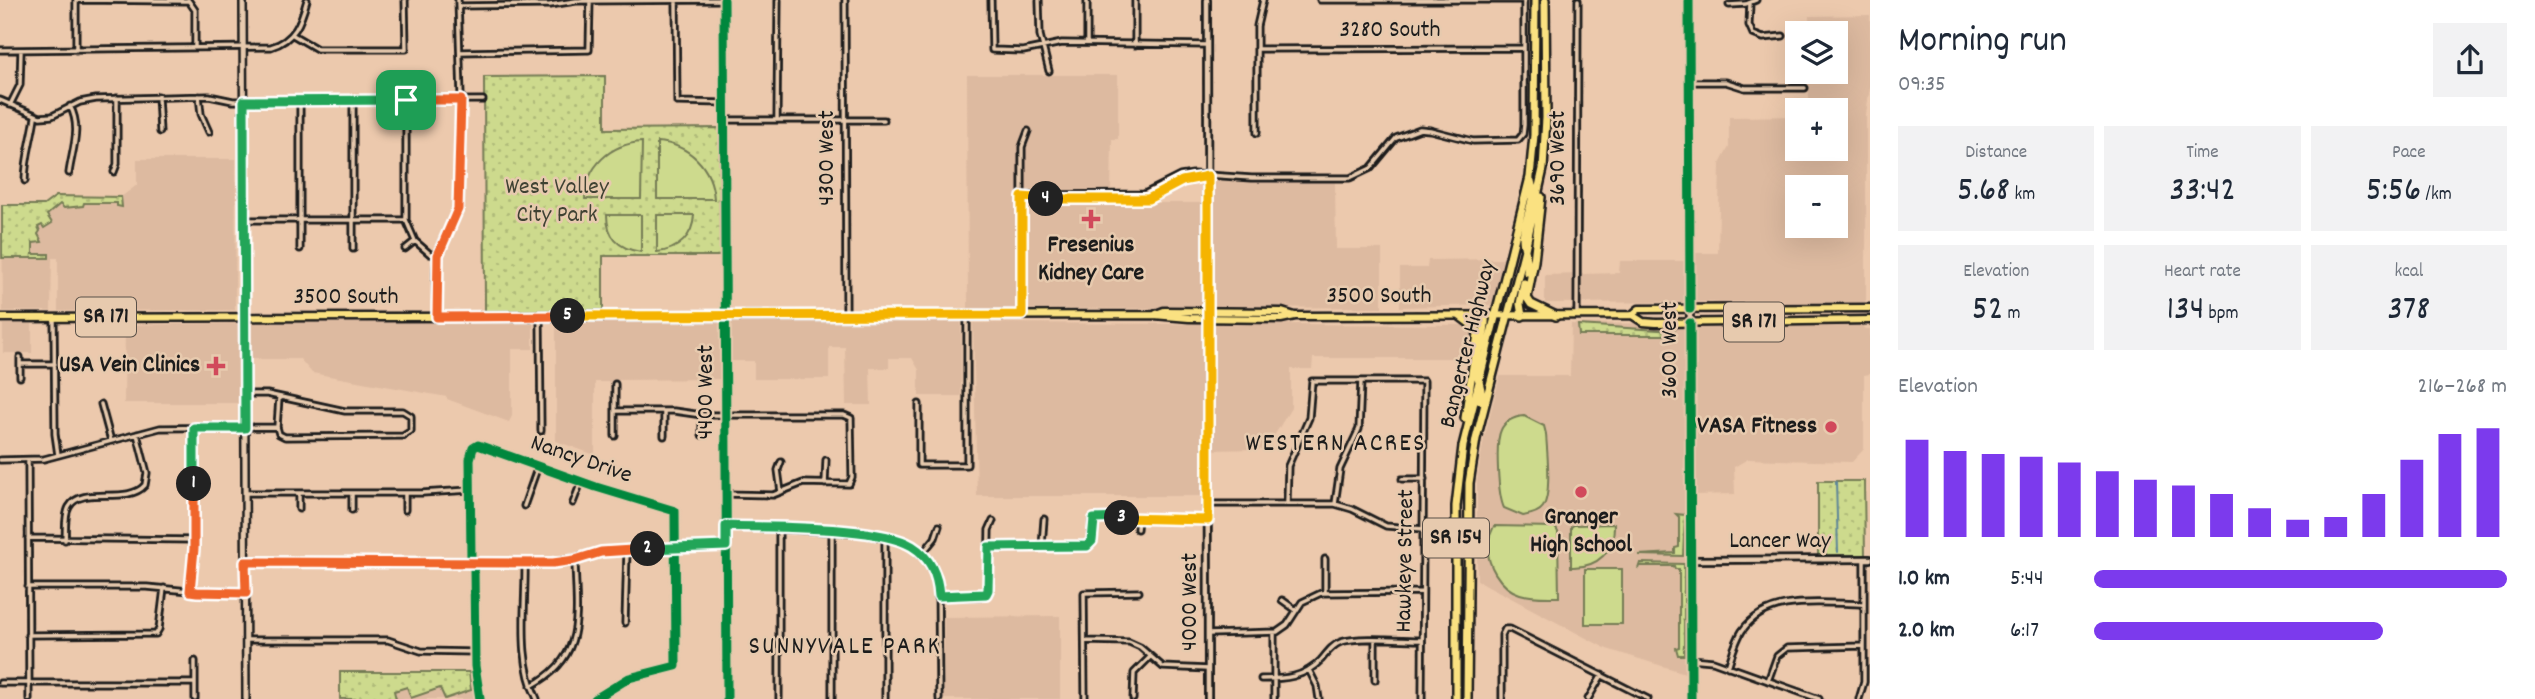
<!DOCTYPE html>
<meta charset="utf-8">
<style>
body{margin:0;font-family:Dekko,sans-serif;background:#f2f2f3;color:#1f2937;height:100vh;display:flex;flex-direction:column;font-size:26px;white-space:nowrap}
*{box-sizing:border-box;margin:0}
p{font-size:23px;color:#747a83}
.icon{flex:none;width:38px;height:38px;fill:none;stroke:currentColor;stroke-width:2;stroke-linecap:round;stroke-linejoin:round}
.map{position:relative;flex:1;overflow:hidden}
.sheet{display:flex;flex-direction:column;background:#fff;width:665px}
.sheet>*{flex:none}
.buttons{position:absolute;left:1785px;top:21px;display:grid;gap:14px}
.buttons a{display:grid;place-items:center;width:63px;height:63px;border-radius:0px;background:#fff;box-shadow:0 7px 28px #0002;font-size:35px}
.pin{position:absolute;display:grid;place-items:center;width:60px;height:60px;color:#fff;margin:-30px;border-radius:14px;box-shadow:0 4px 10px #0006}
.km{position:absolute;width:35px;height:35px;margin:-18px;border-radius:50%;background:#222;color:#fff;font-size:19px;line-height:35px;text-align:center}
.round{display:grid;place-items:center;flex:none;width:74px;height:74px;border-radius:0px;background:#f2f2f3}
.headline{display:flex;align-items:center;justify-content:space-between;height:119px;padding:0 28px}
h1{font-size:38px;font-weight:600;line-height:52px}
.stats{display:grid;grid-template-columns:repeat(3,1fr);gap:10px;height:119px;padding:7px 28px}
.stats div{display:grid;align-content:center;border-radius:0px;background:#f2f2f3;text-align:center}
.stats b{font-size:35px;font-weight:600}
.stats small{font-size:19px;font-weight:400}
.stats p{font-size:19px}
.chart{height:196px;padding:14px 28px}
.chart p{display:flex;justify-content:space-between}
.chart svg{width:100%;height:126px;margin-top:7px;stroke:#7c3aed;stroke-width:6}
ul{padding:0 28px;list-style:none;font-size:23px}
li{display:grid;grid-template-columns:112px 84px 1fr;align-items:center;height:52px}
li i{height:18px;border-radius:9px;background:#7c3aed}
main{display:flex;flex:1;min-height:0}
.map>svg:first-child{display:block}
</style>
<main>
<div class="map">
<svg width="1870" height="699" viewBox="0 0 1870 699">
<defs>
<pattern id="green-dots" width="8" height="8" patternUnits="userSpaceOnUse" patternTransform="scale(1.75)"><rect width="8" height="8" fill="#cdda8d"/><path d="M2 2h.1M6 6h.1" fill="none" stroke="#afba79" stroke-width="1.8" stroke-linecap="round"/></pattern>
</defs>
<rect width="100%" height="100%" fill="#ecc9ad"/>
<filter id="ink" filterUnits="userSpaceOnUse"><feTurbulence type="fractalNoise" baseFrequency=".0143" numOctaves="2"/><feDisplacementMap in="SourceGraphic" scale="14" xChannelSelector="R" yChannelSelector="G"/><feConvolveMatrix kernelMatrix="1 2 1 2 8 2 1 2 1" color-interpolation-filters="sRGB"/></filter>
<g filter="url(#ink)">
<path fill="#ddbaa0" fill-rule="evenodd" d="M1870,15V87L1866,114V300L1864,304L1744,306L1711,302L1545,303V275L1619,273L1620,261H1696V253H1718L1720,164L1729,147V117L1797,116V149H1836V110H1809V72H1836V33H1809V16ZM1797,187H1836V226H1797Z
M967,75H1118V139H1112L1111,192L1027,193L1028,309H968Z
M137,159H236L235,310L58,311V258H52L51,311H3L2,205H44L56,196L121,197L137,185Z
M1217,180L1335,182L1336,249H1382V307L1029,309V203H1213V184Z
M1503,259L1493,303L1490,305L1400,307V268H1427L1428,260Z
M533,322V349H512V416L509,422L447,399V397L312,373L300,359H250V323Z
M556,322H719L722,325V379L617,380L616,382H595V455L556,441Z
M730,322H961V396H919V370L912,358H889V368H870L871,405H846L845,347H829V379H754V361H730Z
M240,323L238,403H124L125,325Z
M973,323L1492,325L1479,358H1313L1312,369H1291V408L1266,449L1204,450L1205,496H977Z
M1685,323L1686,505L1685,673L1607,649L1477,580V480L1484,438L1500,376H1570L1571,324Z
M3,324H32V353H3Z
M1861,324L1866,329H1870V374L1864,375V449L1852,462L1748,459L1734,467L1735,494L1694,495L1696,327Z
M1060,616V699H944V617Z
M339,671L471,672L476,699H339Z"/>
<path fill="url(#green-dots)" stroke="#747b54" stroke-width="2" d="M605,76V129L719,128L720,256H603V310L485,311L484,77Z
M56,196L121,197L122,207L117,206V203H84L83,206L64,208L60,204L47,215L52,223L44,228L42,225L38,227L40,231L38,234L42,242L33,243V254H49V258H2V205H44Z
M1578,325L1675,331V335H1579Z
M1818,481H1864L1865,557H1818Z
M1676,514L1685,515L1683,556L1638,555L1675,553V548L1679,547V517Z
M1640,563L1684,564V655H1678L1676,648L1679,647V569H1675L1674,566H1639L1638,569Z
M340,672H469L471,690L445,699L440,688L411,698L407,687L394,691L396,699H340Z"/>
<path fill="#cdda8d" stroke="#747b54" stroke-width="2" d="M642,142L641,199H585C586,166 610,144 642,142Z
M657,142C689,144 712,167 714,199H657Z
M607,215H641V252C619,249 607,237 607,215Z
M657,215H694C693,236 679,250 657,252Z
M1524,416L1544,426L1546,434C1547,451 1552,493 1543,507C1539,513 1529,515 1523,516L1504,508C1498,496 1495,442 1501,430C1505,421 1514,417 1524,416Z
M1614,524C1615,551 1598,568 1571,567V527L1574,525Z
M1494,526L1555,527L1558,532L1559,597C1546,597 1533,598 1520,594C1500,588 1485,563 1488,542C1489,537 1492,531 1494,526Z
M1585,569H1622V624H1585Z"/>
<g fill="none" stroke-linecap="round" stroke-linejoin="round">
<path stroke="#5f8799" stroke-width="2" d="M1836,482L1838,552"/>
<g stroke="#1c1c1c" stroke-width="9">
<path id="minor" d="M76,0L188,1
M76,0V50
M188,0L195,10V48
M845,0L846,316
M991,0L992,50L1023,51L1062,43L1207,45
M1039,0L1040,35L1049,71
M1087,0V43
M1135,0V45
M1320,0H1524
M676,1L677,102L725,103
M1750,3L1749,25L1753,34L1763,38L1783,36
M1729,5L1746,4L1756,0
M458,6L550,5L576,1L724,0
M293,35L317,49H406L405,0
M1257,49L1524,48
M0,50L271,47C295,40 301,22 307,0
M460,52L589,50L590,0
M1690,82H1726L1745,88H1805
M158,96L160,132
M199,96L201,114L209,132
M0,100L40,117L52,116L80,102L96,99L209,96L233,101L483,100
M406,100V220L415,241L430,254L437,255
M300,101V249
M10,105L20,85L21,50
M725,120H884
M777,120L778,0
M1257,133V26L1263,0
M114,172L117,164V98
M69,173C72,150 82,128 70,106
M25,181C25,158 32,139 35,117
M1022,197L1039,195L1144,194L1180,176L1193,174L1252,178H1350L1371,168L1396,138L1420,129L1430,130L1473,141L1518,140L1523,134L1524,125V0
M1035,197L1039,199H1144L1156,196L1182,181L1208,176
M244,220H406
M353,249V101
M405,249L415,241
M1022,315V147L1028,131
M1577,315L1578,0
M540,316L541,431
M437,317C437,296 433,270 439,250C444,234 456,223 459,205L461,96L458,0
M54,319L55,434L58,455
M20,357V377
M20,364H55
M615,384V436
M101,404L111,441
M919,404V465H967V315
M615,411H674L702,415H844L851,418L852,477L849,484L803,483L773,495L726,494
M664,411V436
M702,415V435
M277,427L279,398
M0,460L44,459L160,428L277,427L279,434L285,437L403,436L411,431V416L403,411H345L267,394H245
M28,460L29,699
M1402,479H1424
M825,484L826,460
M781,492L778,470L781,462
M245,493H422L470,490
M352,493V510
M405,493V510
M573,503L581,482
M1208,504H1335L1352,509L1386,526L1424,529
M1287,504L1288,466L1309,418L1312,381H1424L1422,699
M1335,504L1340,469L1359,429L1361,381
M524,506L538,466
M299,509V493
M726,526L862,533L902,541L915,548L929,562L938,583L939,699
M779,528V699
M1137,529L1138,518
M832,531V699
M28,538L194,540
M65,540C66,530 64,516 69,507C82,484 127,506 145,485L147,473L137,434
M1042,546L1044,519
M989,547L1087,546L1092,541V521L1098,518L1208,520
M922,554L935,538L939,526
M1325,559V592
M245,562L553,563L610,551L726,546
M525,563C526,607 517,659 537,699
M28,587H147L200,592H245
M190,591L194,549V427
M939,596H980L988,592L989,530L993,521
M1282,600L1296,610
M625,623L627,550
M1274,633V699
M1208,634L1277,632L1287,625L1302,602L1321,593L1422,592
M28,635L156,634L159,629L164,588
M246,640H388L421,651L475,652
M1085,641L1129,642L1140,647L1163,667L1208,669
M1691,659L1713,661L1819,699
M195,661V699
M1728,667C1732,655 1735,642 1742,631C1768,593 1824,604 1864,604
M1309,670L1317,686L1319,699
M1261,679C1284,679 1304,678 1321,660C1327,653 1332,645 1341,642C1359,636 1402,640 1422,640
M1375,680V640
M1768,681L1777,656L1787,648L1864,646
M0,683H195
M531,686C587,657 576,614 575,560
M480,699L475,666L474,567L471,558L470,459L473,448L478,445L596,487L675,511L676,666L629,678L595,699
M885,699V537
M1085,699L1084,593L1139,592
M1133,699L1134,673L1150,657
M1502,699V635L1505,629H1510L1648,699
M1588,699L1602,675
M1859,699L1864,682V559"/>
</g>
<g stroke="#1c1c1c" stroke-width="10">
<path id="tertiary" d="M724,0L727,699
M1207,0L1208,699
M1689,0L1691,699
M1691,560L1870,559"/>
</g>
<g stroke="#1c1c1c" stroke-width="10">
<path id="secondary" d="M243,0L246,699"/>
</g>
<g stroke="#1c1c1c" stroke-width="11">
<path id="primary" d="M1156,314L1164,311L1282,312L1295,316
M1632,315L1643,322L1656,323L1870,320
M0,318L1154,315L1189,318L1281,319L1295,316L1632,315L1639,309L1870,308"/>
</g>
<g stroke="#1c1c1c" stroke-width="12">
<path id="trunk" d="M1541,197L1534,261L1527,298L1531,304L1556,316
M1527,272C1530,259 1523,250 1523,238C1524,218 1537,201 1531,181
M1460,316L1476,328L1478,334L1465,418
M1522,316L1520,304L1524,283
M1481,401C1484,388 1476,380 1477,367C1477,350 1487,335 1485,316
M1456,699V506L1463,446L1530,177L1534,135L1535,0
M1467,699L1469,483L1476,439L1525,249L1543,169L1546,118L1545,0"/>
</g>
<use href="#minor" stroke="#e7caae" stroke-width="3.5"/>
<use href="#tertiary" stroke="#e7caae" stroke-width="4.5"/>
<use href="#secondary" stroke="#e7caae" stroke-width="5"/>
<use href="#primary" stroke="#fae181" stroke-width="6"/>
<use href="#trunk" stroke="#fae181" stroke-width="7"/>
<g stroke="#e7caae" stroke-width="13">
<path id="cycleway" d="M724,0L727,699
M1689,0L1690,309
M1690,323L1691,699
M480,699L475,666L474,567L471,558L470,459L473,448L478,445L596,487L675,511L676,666L629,678L595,699"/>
</g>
<use href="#cycleway" stroke="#00873e" stroke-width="9"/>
</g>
</g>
<g fill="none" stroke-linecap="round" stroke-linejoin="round" filter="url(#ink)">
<g stroke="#fff" stroke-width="14">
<path id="split-1" d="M194,484V428H245L244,101L406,100"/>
</g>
<g stroke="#fff" stroke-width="14">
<path id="split-2" d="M194,484V549L190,591L197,592L246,593L245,562L553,563L575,560L601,552L648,549"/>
</g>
<g stroke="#fff" stroke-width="14">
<path id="split-3" d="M648,549L726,546V526C770,528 878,525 912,546C930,557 938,576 939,596L986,594L988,590L989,547L1087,546L1092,541L1094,519L1122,518"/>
</g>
<g stroke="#fff" stroke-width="14">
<path id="split-4" d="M1046,199H1148L1182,181L1208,176V520L1122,518"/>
</g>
<g stroke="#fff" stroke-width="14">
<path id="split-5" d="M568,316L1022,315V197L1046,199"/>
</g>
<g stroke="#fff" stroke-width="14">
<path id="split-6" d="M406,100H461L458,209L438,255L437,317L568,316"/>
</g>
<use href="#split-1" stroke="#22a559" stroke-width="9"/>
<use href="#split-2" stroke="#f0652b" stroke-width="9"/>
<use href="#split-3" stroke="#22a559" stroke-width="9"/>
<use href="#split-4" stroke="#f5b400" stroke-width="9"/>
<use href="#split-5" stroke="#f5b400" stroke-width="9"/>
<use href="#split-6" stroke="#f0652b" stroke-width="9"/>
</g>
<g fill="#d1495b" stroke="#e7caae" stroke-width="2.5">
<path d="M1087.5 208.5h7v7h7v7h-7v7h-7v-7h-7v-7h7z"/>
<path d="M212.5 355.5h7v7h7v7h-7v7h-7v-7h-7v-7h7z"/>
<circle cx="1831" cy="427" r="7"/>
<circle cx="1581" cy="492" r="7"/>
</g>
<g text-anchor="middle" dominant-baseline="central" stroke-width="5" stroke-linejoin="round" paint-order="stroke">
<g fill="#e7caae" stroke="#595048" stroke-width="2">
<rect x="76" y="297.5" width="60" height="39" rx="5"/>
<rect x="1724" y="302.5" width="60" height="39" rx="5"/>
<rect x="1423" y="518.5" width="66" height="39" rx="5"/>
</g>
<g font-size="23" font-weight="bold" fill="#1c1c1c">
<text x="106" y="317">SR 171</text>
<text x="1754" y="322">SR 171</text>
<text x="1456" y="538">SR 154</text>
</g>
<g font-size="24" fill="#1c1c1c" stroke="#e7caae">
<text x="1390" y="31">3280 South</text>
<text transform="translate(828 158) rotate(-90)">4300 West</text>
<text transform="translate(1559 158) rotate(-90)">3690 West</text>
<text x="1379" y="297">3500 South</text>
<text x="346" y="298">3500 South</text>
<text transform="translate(1469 344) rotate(-76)">Bangerter Highway</text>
<text transform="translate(1671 350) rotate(-90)">3600 West</text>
<text transform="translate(707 392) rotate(-90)">4400 West</text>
<text transform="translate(581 460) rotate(19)">Nancy Drive</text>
<text x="1780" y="542">Lancer Way</text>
<text transform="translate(1406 561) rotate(-89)">Hawkeye Street</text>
<text transform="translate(1191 602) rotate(-90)">4000 West</text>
</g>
<g font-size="24" fill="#3f4233" stroke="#e7caae">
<text x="557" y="188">West Valley<tspan x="557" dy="28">City Park</tspan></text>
</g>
<g font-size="24" font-weight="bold" fill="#1c1c1c" stroke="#e7caae">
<text x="1091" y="246">Fresenius<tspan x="1091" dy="28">Kidney Care</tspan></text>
<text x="200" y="366" text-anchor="end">USA Vein Clinics</text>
<text x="1817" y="427" text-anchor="end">VASA Fitness</text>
<text x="1581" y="518">Granger<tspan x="1581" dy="28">High School</tspan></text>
</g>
<g font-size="26" letter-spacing="2" fill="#1c1c1c" stroke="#e7caae">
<text x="1336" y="444">WESTERN ACRES</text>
<text x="845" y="647">SUNNYVALE PARK</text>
</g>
</g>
</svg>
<div class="buttons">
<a><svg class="icon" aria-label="layers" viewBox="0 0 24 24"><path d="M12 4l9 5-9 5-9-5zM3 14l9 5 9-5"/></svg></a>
<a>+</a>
<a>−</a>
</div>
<div class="pin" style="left:406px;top:100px;background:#1e9e55"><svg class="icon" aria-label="arrive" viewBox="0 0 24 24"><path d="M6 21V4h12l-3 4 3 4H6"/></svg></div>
<b class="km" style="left:194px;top:484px">1</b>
<b class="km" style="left:648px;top:549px">2</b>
<b class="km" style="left:1122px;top:518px">3</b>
<b class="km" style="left:1046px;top:199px">4</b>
<b class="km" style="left:568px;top:316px">5</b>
</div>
<section class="sheet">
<div class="headline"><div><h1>Morning run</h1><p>09:35</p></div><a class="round"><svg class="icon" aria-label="share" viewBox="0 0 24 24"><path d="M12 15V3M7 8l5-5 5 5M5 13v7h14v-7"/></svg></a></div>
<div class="stats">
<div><p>Distance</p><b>5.68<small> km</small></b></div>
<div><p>Time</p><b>33:42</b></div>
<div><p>Pace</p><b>5:56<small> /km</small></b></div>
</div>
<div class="stats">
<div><p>Elevation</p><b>52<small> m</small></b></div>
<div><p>Heart rate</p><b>134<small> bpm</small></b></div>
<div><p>kcal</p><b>378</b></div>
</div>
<div class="chart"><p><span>Elevation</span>216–268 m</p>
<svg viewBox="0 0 160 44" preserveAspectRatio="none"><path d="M5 44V10M15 44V14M25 44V15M35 44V16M45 44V18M55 44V21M65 44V24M75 44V26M85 44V29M95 44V34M105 44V38M115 44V37M125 44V29M135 44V17M145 44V8M155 44V6"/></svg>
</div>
<ul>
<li><b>1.0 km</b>5:44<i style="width:100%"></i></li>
<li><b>2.0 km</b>6:17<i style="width:70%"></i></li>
</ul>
</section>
</main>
